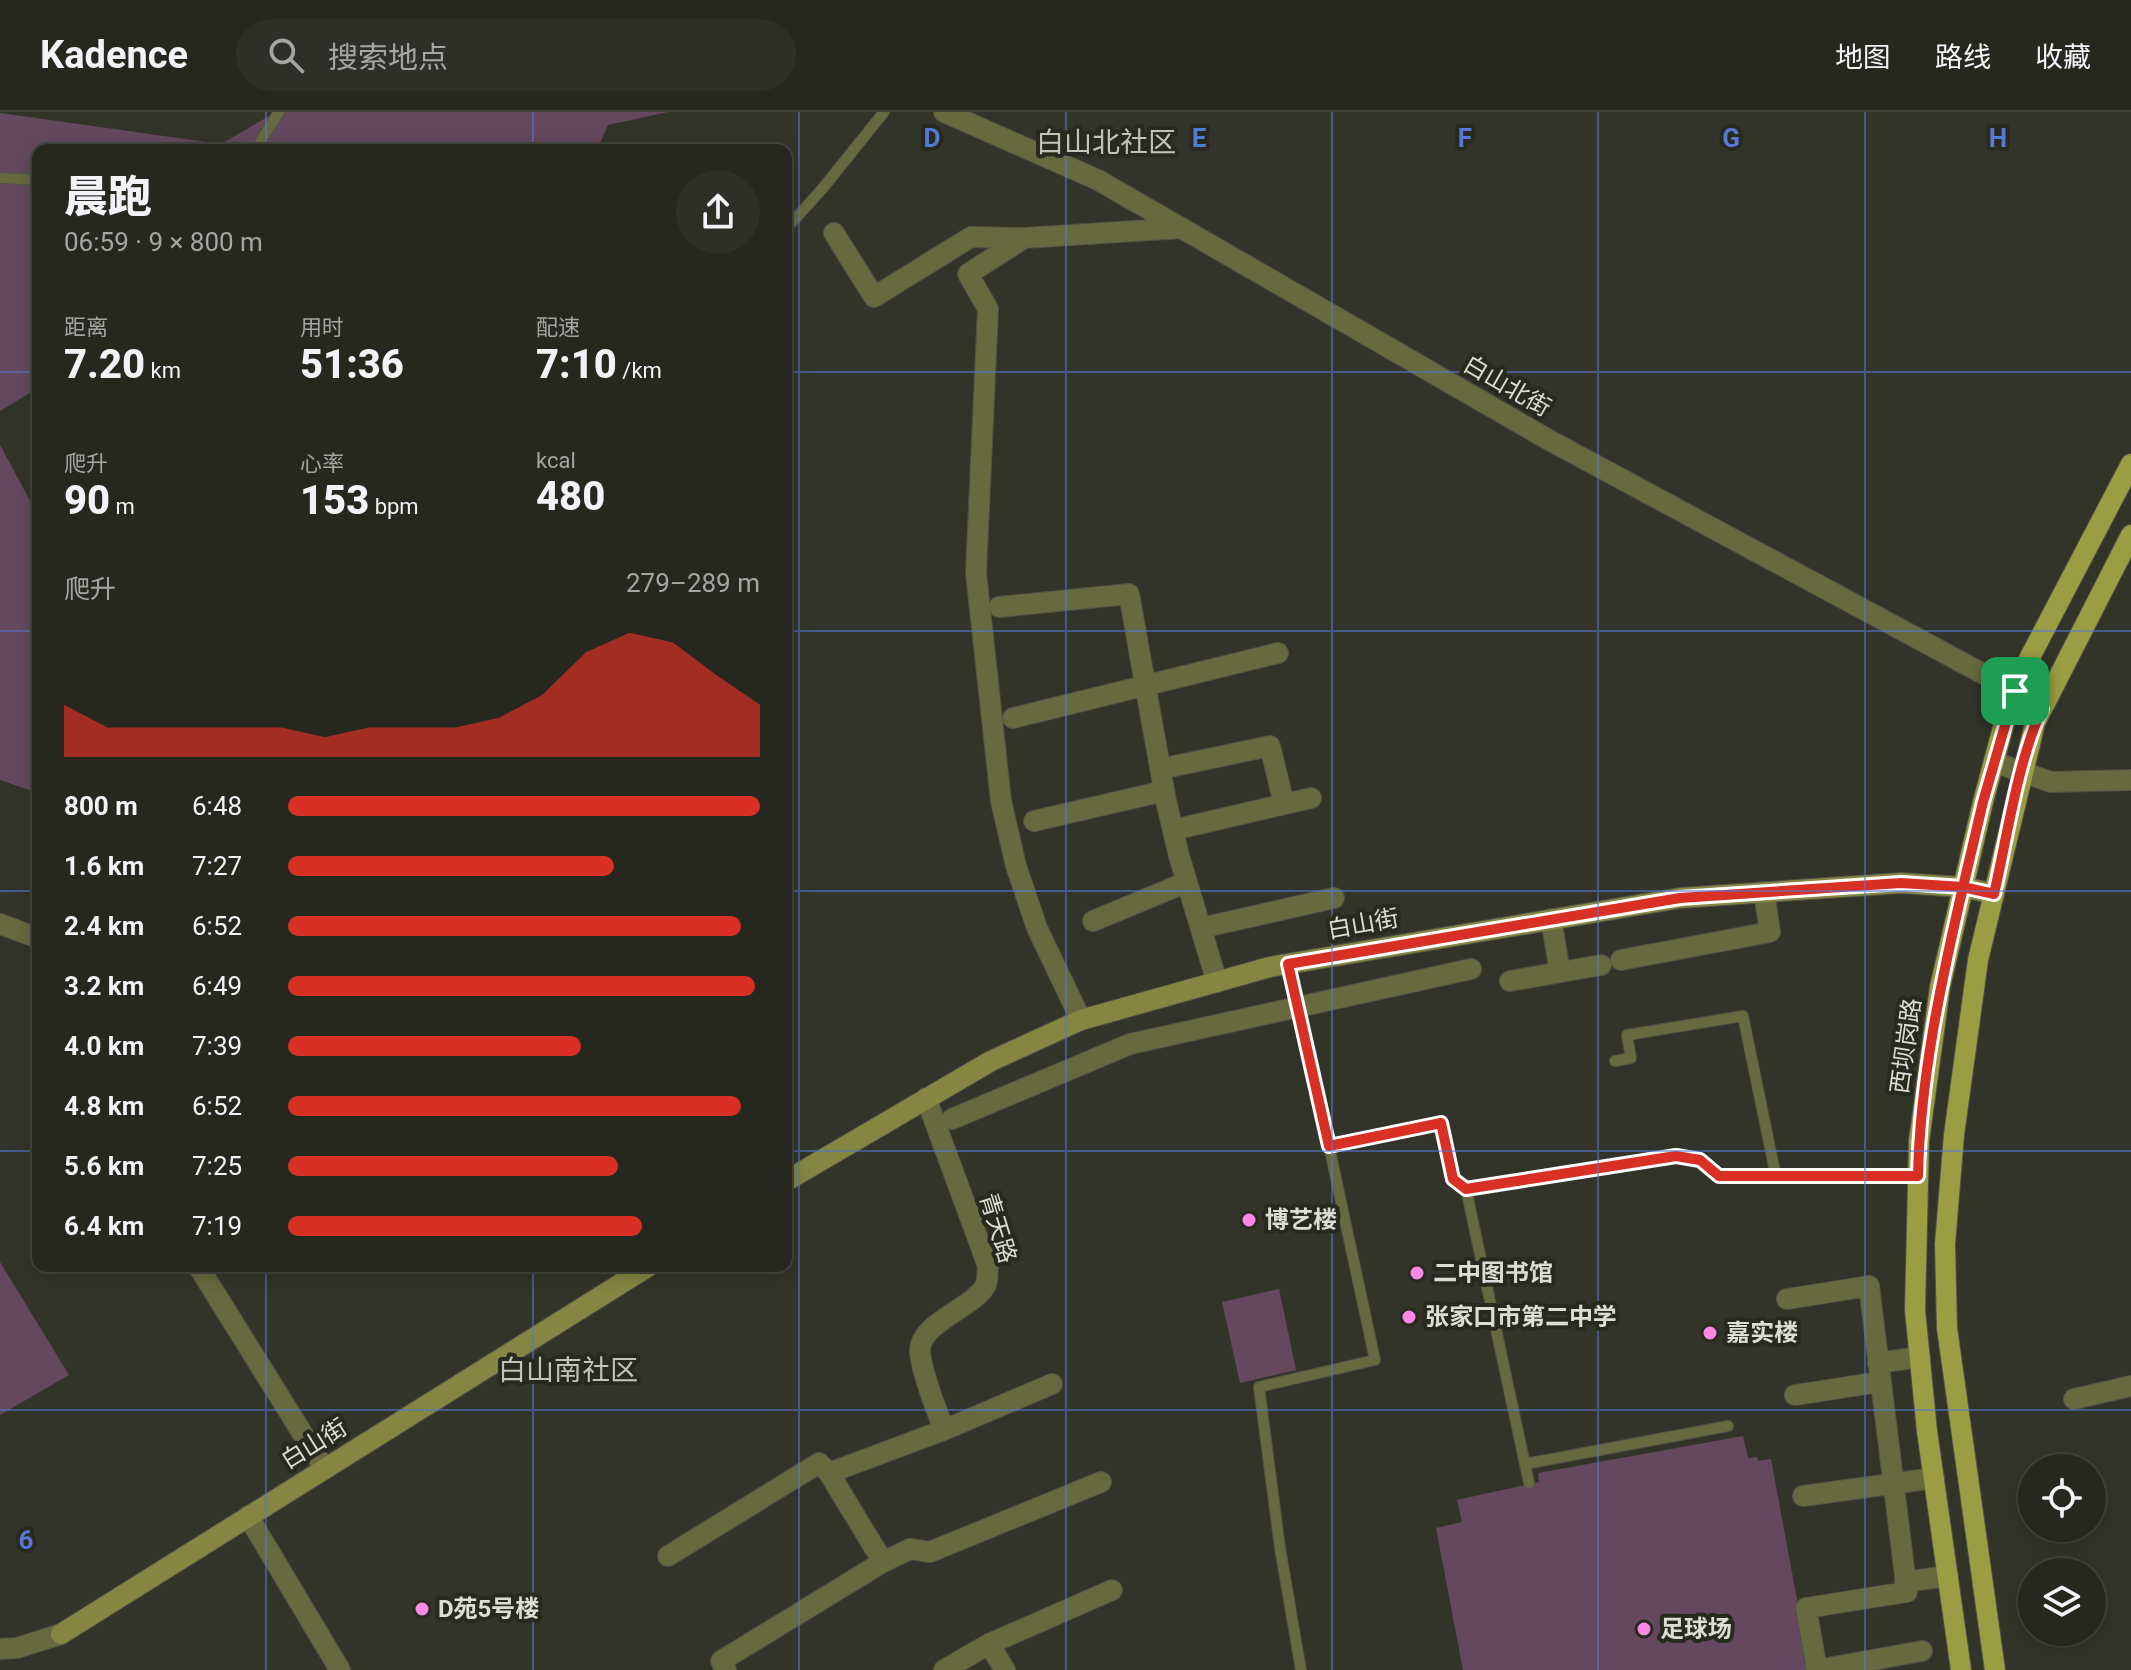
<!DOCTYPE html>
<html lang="zh">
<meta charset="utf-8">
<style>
body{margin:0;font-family:Roboto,"Noto Sans SC",sans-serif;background:#2e2f28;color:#f1f3f6;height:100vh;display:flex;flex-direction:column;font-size:30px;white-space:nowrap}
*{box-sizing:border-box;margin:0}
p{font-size:26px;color:#a4a5a4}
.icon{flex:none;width:44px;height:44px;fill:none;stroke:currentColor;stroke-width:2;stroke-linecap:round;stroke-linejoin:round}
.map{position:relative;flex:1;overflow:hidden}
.details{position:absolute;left:32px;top:32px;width:760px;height:1128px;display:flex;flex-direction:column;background:#26271f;border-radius:16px;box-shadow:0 4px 20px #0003,0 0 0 2px #42443d}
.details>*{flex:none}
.buttons{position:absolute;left:2018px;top:1342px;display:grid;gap:16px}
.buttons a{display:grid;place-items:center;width:88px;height:88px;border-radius:50%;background:#26271f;box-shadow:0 4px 20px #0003,0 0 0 2px #42443d;font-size:40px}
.pin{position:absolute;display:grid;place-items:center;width:68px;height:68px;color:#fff;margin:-34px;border-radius:16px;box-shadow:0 4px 12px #0006}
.round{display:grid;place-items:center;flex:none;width:84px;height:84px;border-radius:42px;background:#2e2f28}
.overview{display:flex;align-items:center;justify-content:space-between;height:136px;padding:0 32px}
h1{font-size:44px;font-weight:800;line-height:60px}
.figures{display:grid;grid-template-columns:repeat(3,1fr);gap:12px;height:136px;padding:8px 32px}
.figures div{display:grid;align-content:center}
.figures b{font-size:40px;font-weight:800}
.figures small{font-size:22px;font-weight:400}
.figures p{font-size:22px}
.chart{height:224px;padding:16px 32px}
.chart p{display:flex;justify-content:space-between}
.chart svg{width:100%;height:144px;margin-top:8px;fill:#d93025;opacity:.7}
ul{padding:0 32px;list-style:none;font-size:26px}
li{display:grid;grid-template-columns:128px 96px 1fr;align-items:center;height:60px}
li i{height:20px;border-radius:10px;background:#d93025}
header{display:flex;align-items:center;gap:48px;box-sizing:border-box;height:112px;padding:0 40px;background:#26271f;border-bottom:2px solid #42443d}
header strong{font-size:38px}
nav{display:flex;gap:44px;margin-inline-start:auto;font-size:28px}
.search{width:560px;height:72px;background:#2e2f28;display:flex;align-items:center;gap:20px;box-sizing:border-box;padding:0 28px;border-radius:44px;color:#a4a5a4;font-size:30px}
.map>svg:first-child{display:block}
</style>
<header>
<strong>Kadence</strong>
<div class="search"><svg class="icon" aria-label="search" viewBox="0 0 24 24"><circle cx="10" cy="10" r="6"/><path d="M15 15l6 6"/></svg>搜索地点</div>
<nav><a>地图</a><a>路线</a><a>收藏</a></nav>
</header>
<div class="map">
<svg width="2131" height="1558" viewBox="0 0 2131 1558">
<rect width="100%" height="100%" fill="#333429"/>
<path fill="#64495e" d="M276,0H668L608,13L597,38H38V276L0,299V1L221,32Z
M0,333L38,403V681L0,668Z
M0,1150L69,1263L0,1303Z
M1279,1177L1296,1258L1240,1271L1222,1190Z
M1743,1324L1748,1346L1757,1345L1758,1349L1771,1347L1810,1558H1463L1436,1416L1462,1410L1457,1388L1539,1370L1538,1361Z"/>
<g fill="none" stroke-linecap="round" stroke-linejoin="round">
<g stroke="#515248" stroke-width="12">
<path id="service" d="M255,38L279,0
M0,66L38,68
M786,117L823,76L884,0
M1288,852L1329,1034
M1615,949L1631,946L1627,923L1743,904L1776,1065
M1525,1352L1728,1314
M1529,1371L1466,1077L1676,1044L1700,1048L1719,1064H1918
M1301,1558L1280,1436L1259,1275L1375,1248L1329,1034L1441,1011L1453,1067L1466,1077"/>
</g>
<g stroke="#515248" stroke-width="22">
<path id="minor" d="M834,121L874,185L971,125L1024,126
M999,495L1129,482L1166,689L1179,744L1217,870
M1013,606L1278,541
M1160,657L1270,634L1284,692
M1034,709L1164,679
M1173,718L1311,686
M1551,807L1560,860
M1093,809L1187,770
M1201,816L1334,786
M1621,848L1770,820L1764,780
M1510,869L1601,853
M952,1007L1130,932L1471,857
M1787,1187L1869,1174L1907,1480L1806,1496L1817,1558L1922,1539
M1878,1251L1920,1245
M1795,1283L1880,1270
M2074,1287L2131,1274
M944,1318L1052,1272
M1803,1384L1934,1366
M248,1404L340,1558
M668,1444L819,1351L829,1361
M883,1450L910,1437L930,1440L1101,1370
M1905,1470L1948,1464
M989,1532L1005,1558
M0,1537L17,1536L61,1522
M726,1558L721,1549L883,1450L829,1361L944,1318L931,1283
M944,1558L989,1532L1112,1478"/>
</g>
<g stroke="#515248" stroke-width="22">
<path id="tertiary" d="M944,0L1098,68L1549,328L2015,579L2042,597
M1994,650L2051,670L2131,668
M0,812L38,826
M1081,908L1037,816L1016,754L1001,689L976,461L988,197L968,162L1024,126L1182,116
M926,986L988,1154C987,1160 988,1168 986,1173C974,1196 918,1211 920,1240C921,1254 927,1270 931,1283
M198,1154L324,1356"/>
</g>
<g stroke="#515248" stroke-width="22">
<path id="secondary" d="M786,1069L991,949L1081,908L1270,855L1680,786L1901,771L1963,775L1994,782
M61,1522L649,1154"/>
</g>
<g stroke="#515248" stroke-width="22">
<path id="primary" d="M1961,1558L1927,1319L1915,1198L1919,1029L1940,875L1983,690L2009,593L2030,545L2131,352
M1995,1558L1947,1216L1945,1132L1954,1023L1978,848L2035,611L2131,423"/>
</g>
<use href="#service" stroke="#67693f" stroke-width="10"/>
<use href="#minor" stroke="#67693f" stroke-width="20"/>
<use href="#tertiary" stroke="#67693f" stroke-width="20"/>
<use href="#secondary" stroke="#848642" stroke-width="20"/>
<use href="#primary" stroke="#9a9d42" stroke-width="20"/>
</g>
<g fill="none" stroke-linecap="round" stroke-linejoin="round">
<g stroke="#fff" stroke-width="16">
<path id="route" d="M2015,579L1983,690L1963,775L1901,771L1680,786L1288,852L1329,1034L1441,1011L1453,1067L1466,1077L1676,1044L1700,1048L1719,1064H1918C1920,967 1941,870 1963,775L1994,782C2007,726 2018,648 2042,597L2015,579"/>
</g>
<use href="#route" stroke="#d93025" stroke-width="10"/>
</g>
<path fill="none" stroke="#5679d7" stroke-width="2" stroke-opacity="0.55" d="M266,0V38M533,0V38M799,0V1558M1066,0V1558M1332,0V1558M1598,0V1558M1865,0V1558M0,260H38M786,260H2131M0,519H38M786,519H2131M0,779H38M786,779H2131M0,1039H38M786,1039H2131M266,1154V1558M533,1154V1558M0,1298H2131"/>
<g fill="#fb87e6" stroke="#292a1f" stroke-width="3">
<circle cx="1249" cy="1108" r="8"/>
<circle cx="1417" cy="1161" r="8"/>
<circle cx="1409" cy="1205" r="8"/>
<circle cx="1710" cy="1221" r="8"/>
<circle cx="422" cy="1497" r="8"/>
<circle cx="1644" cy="1517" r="8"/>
</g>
<g text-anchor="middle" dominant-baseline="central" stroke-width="8" stroke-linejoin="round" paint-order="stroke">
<g font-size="24" fill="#dcddd6" stroke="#292a1f">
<text transform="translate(1507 274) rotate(30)">白山北街</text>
<text transform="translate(1363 812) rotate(-10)">白山街</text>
<text transform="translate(1906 934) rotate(-82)">西坝岗路</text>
<text transform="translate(998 1116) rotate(73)">青天路</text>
<text transform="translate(314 1332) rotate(-32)">白山街</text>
</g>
<g font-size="24" font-weight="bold" fill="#dcddd6" stroke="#292a1f" text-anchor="start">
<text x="1265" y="1108">博艺楼</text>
<text x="1433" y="1161">二中图书馆</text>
<text x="1425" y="1205">张家口市第二中学</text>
<text x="1726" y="1221">嘉实楼</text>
<text x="438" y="1497">D苑5号楼</text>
<text x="1660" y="1517">足球场</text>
</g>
<g font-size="28" fill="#c3c4b7" stroke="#292a1f">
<text x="1106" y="30">白山北社区</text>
<text x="568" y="1258">白山南社区</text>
</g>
</g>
<g font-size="26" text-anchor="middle" font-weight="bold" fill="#5679d7" stroke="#292a1f" stroke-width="8" stroke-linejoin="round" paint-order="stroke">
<text x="932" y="35">D</text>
<text x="1199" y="35">E</text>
<text x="1465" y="35">F</text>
<text x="1731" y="35">G</text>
<text x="1998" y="35">H</text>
<text x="26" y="1437">6</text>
</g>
</svg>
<div class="buttons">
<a><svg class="icon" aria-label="locate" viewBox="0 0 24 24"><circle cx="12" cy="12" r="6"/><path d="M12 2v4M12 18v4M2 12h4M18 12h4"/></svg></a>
<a><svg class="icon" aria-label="layers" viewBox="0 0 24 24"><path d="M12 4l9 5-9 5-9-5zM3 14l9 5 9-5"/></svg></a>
</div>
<div class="pin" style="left:2015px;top:579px;background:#1e9e55"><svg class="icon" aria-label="arrive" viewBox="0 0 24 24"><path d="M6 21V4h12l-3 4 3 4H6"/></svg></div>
<section class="details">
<div class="overview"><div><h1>晨跑</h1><p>06:59 · 9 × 800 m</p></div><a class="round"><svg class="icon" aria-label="share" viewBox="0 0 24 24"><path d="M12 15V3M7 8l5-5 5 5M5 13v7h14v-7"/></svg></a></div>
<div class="figures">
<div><p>距离</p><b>7.20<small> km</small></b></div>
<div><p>用时</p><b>51:36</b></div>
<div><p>配速</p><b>7:10<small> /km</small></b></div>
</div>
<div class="figures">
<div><p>爬升</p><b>90<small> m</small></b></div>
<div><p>心率</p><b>153<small> bpm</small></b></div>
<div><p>kcal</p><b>480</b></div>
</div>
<div class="chart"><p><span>爬升</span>279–289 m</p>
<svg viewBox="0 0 160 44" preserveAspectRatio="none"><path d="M0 44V28L10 35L20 35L30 35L40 35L50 35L60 38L70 35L80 35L90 35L100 32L110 25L120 12L130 6L140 9L150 19L160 28V44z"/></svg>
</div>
<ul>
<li><b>800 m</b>6:48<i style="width:100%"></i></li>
<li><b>1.6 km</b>7:27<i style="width:69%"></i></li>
<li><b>2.4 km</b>6:52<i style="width:96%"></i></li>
<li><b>3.2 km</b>6:49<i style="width:99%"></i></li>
<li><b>4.0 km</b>7:39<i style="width:62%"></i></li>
<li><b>4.8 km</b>6:52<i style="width:96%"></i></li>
<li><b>5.6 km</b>7:25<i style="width:70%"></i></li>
<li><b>6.4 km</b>7:19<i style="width:75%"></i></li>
</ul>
</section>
</div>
